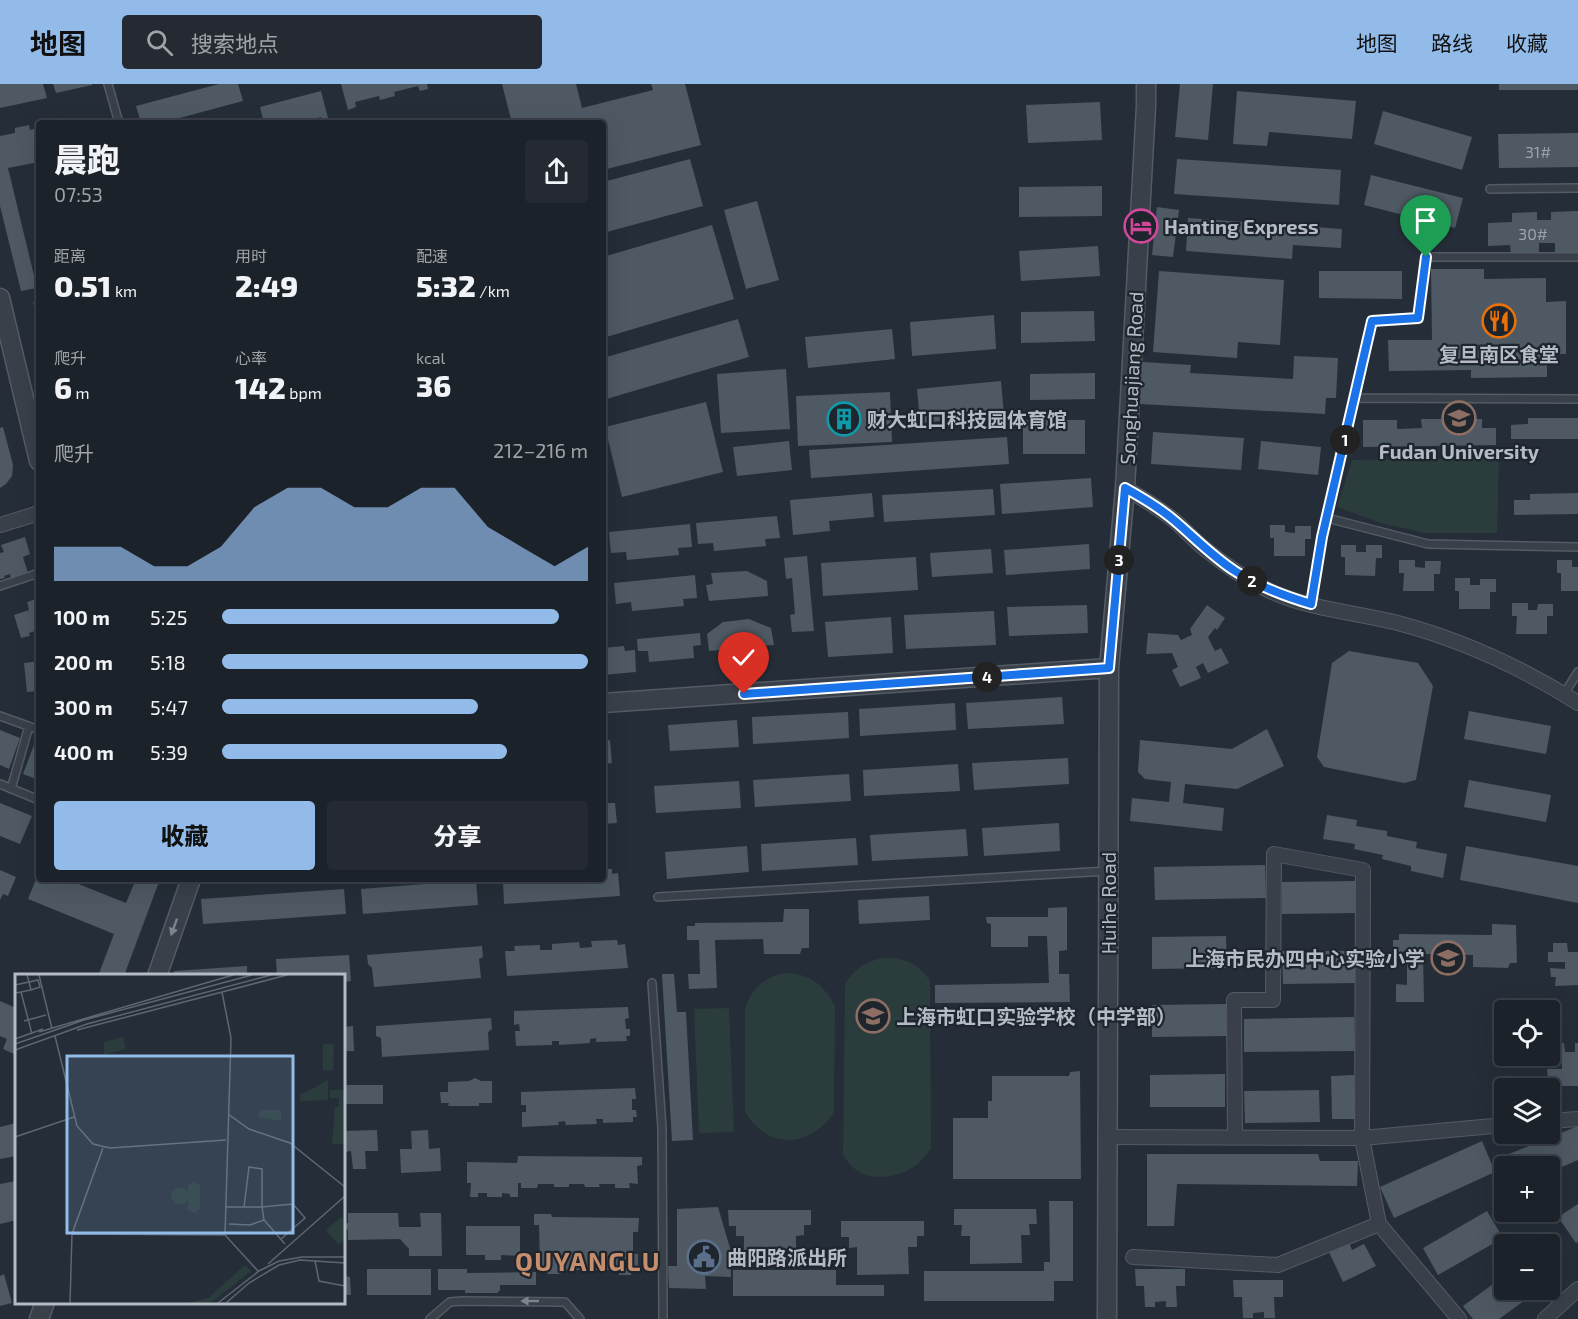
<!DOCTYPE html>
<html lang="zh">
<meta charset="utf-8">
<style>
body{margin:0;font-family:"Exo 2","Noto Sans SC",sans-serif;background:#252a32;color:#f1f3f6;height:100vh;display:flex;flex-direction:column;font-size:22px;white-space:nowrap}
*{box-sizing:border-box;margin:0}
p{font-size:20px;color:#a0a4a8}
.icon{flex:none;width:33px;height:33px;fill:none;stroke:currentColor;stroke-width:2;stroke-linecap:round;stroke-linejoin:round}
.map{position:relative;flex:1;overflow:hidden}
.side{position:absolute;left:36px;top:36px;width:570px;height:762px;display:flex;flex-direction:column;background:#1c222a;border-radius:6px;box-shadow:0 6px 24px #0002,0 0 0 2px #3a3f47}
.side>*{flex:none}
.tools{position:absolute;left:1494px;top:916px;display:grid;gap:12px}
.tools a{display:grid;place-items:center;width:66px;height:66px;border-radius:6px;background:#1c222a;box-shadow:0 6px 24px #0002,0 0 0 2px #3a3f47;font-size:30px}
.pin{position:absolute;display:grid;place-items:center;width:51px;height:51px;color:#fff;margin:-62px -26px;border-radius:50% 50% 50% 0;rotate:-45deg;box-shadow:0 0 6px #0007}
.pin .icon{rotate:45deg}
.km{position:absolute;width:30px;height:30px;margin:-15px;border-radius:50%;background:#222;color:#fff;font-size:16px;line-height:30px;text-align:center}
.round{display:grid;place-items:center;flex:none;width:63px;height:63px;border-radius:6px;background:#252a32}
.head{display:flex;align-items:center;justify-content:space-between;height:102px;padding:0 18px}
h1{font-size:33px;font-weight:800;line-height:45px}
.stats{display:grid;grid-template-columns:repeat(3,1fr);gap:9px;height:102px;padding:6px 18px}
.stats div{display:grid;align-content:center}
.stats b{font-size:30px;font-weight:800}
.stats small{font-size:16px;font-weight:400}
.stats p{font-size:16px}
.chart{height:168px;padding:12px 18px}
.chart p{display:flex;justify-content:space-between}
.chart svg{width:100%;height:108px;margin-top:6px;fill:#93bbea;opacity:.7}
.button{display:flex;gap:12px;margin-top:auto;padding:12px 18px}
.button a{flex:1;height:69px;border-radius:6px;background:#93bbea;color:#111;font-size:24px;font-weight:800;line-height:69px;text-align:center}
.button a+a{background:#252a32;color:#f1f3f6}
ul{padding:0 18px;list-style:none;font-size:20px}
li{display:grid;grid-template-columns:96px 72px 1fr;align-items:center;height:45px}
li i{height:15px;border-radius:8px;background:#93bbea}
header{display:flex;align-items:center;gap:36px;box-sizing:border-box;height:84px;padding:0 30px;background:#93bbea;color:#111}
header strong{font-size:28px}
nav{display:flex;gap:33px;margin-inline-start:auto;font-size:21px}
.search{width:420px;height:54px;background:#252a32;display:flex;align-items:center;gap:15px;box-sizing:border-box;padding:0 21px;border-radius:6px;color:#a0a4a8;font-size:22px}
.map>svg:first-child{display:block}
</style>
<header>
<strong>地图</strong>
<div class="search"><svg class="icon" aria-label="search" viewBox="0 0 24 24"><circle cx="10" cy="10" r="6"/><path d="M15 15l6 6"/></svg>搜索地点</div>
<nav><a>地图</a><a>路线</a><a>收藏</a></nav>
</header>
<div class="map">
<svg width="1578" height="1235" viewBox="0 0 1578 1235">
<rect width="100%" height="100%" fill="#252e38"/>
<path fill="#2a3c3b" d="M1499,374L1497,449H1425L1381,439L1337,423L1352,376Z
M884,874C907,874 916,879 930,896L931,1065C926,1071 921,1078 915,1082C900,1093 871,1098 856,1086C851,1082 847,1076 843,1071L845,900C856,884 866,877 884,874Z
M785,889C811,890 823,900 835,922L834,1028C811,1065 766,1066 745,1027V924C752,904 764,893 785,889Z
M729,924L734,1048L699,1049L694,925Z"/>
<path fill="#4e5963" d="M0,0H43L47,14L0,24Z
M53,0H92V1L56,9Z
M219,0H238L243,17L161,39H141L136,22Z
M341,0H427L428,5L420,7L418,2L394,8L395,12L380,16L379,12L355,18L356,23L348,26Z
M502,0H576L582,24L653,6L651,0H685L701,61L603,86V39H512Z
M1180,0H1213L1208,56L1175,53Z
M1499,0H1578V6H1499Z
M321,7L329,38L323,39L321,33L305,38L306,39H264L260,23Z
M1237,7L1356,17L1352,55L1269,48L1267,62L1233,60Z
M1100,18L1102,56L1028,59L1026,21Z
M1383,27L1472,53L1462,86L1374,60Z
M29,41L30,46L39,44V78L8,84L37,204L21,207L0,122V52L15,49V44Z
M1578,49V83L1499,84L1498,50Z
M690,75L703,122L603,149V98Z
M1177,75L1341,86L1339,121L1174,110Z
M1371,91L1463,114L1455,144L1364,121Z
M1102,102V132L1019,133V103Z
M757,117L779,196L746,205L724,126Z
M1157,123L1179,126L1173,173L1152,171Z
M1578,127V168L1555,169V159H1539V168L1511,169L1510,161L1488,162V139L1512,138V129L1537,128V136H1551V128Z
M1188,134L1342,145L1341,164L1293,161L1292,175L1186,167Z
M712,141L734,215L603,254V173Z
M1098,162L1100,192L1021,197L1019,167Z
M1431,185H1484V195L1546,194V218L1566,217V270H1547V293L1471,294V286L1389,287L1388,256H1432Z
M1159,187L1284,196L1280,261L1238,258L1237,274L1153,268Z
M1319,187H1402V215L1319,214Z
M39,217V239H38L33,218Z
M1094,227L1095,257L1021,259V228Z
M994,231L996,265L912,272L910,238Z
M738,235L749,273L603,316V274Z
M892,245L895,275L808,284L805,253Z
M1294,272L1338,274L1336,314H1326L1325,330L1140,320L1142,278L1191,281L1190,289L1293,295Z
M786,285L790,345L721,349L717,290Z
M1095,289V315L1030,316V290Z
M1001,297L1004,331L920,339L917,305Z
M890,308L892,358L798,362L796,312Z
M706,318L723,388L622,413L605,343Z
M1528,334H1578V355H1511V341L1528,340Z
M1421,335H1482V344H1496V361L1363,363V336H1397V345L1422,344Z
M1023,336H1085V370H1023Z
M3,343L13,381L12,392L6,400L0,404V344Z
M1153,348L1244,354L1241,386L1151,380Z
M1007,353L1009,380L811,394L809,366Z
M789,357L792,386L737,392L733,363Z
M1261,357L1321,363L1318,391L1258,385Z
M1091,394L1093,423L1002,430L1000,400Z
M993,405L995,431L884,438L882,411Z
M872,409L874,433L829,437L830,447L793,451L790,416Z
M1578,409V430L1514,431V416H1530V410Z
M777,432L780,454L765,455L766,462L714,467L713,459L698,460L696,439Z
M690,440L692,463L678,464L679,471L627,476L626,468L611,469L609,448Z
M1270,441H1285V448L1295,449V442H1311V455H1305V472H1274V454H1270Z
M25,453L30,470L23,473L28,489L11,495L10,490L4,492L5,494L0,495V469L4,468L1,461Z
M1089,460L1090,485L1006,491L1004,466Z
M1341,461H1356V468H1366V461H1382V474H1376L1375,492L1345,491V473H1341Z
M991,465L993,489L932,493L930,469Z
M807,472L814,547L792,548L790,531L795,530L792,494L786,495L784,474Z
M916,473L918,506L823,512L821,479Z
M1399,476H1415V483L1425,484V477H1441L1440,490H1434V507H1403L1404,489H1399Z
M1557,476H1572V483H1578V507H1561V489H1557Z
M747,487L767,497L768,512L709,517L706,501L713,500L711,489Z
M695,491L697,514L683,515L684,522L632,527L631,518L616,520L614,499Z
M1455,494H1470V501H1480V495H1496V508H1490V525H1459V507H1455Z
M39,514V552H37L35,547L29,549L30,552L21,554L14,531L29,526L27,518Z
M1512,519H1528V526H1537L1538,520H1553V532H1547V550H1516L1517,532H1512Z
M1087,521L1088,549L1009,552L1007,523Z
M1207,521L1225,534L1217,546L1215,544L1208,553L1215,567L1221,564L1229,579L1208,589L1203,579L1196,583L1201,594L1180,603L1172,586L1178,583L1172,569L1146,570L1148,549L1178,551L1181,556L1192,551L1190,545Z
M994,527L996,561L906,565L904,531Z
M891,533L893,569L828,573L825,538Z
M749,535L771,544L774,561L709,567L707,550L723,538Z
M700,549L701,561L693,562L694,574L649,578L648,567H638L637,555Z
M624,562L625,567L635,566L636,588L603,591V564Z
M1349,567L1418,579L1433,602L1416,696L1404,699L1324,683L1317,673L1332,579Z
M39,577V607L27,608L24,579Z
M1062,613L1064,640L968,645L966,619Z
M955,619L956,646L860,652L859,625Z
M1469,627L1551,642L1546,670L1464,655Z
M848,628L849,654L753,660L752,633Z
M737,636L739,663L670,667L668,641Z
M1267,645L1284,682L1237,705L1185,700L1183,719L1224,724L1222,747L1130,737L1132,714L1169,718L1171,698L1145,695L1138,688L1140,656L1232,665Z
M0,646L20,654L9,685L0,681Z
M610,656L612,679L603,680V657Z
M35,658L39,659V696L23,690Z
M1068,674L1069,700L974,706L972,679Z
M958,680L960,707L864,712L863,686Z
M849,690L851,717L755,723L753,696Z
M1469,696L1551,711L1546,738L1464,723Z
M739,697L741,724L656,729L654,702Z
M603,715H608V719H615L617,739L603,740Z
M0,719L32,732L20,760L0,752Z
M1327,731L1357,736L1356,742L1387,747V752L1417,758L1416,764L1447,770L1443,794L1411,787V782L1382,775L1383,771L1354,765L1355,760L1323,755Z
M1059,739L1060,767L984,772L982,744Z
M966,745L968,772L872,777L870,751Z
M856,754L858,781L762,787L761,760Z
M747,762L749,788L667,795L665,768Z
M1466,762L1578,782V819L1460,796Z
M1265,781L1266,814L1155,816L1154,783Z
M603,785H612V790L618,789L620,812L504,820L503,798H508V795H603Z
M0,786L16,793L8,812L3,810L0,816Z
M39,788V795H66L126,819L136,795H160L124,892H98L114,850L28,815Z
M476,796L478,821L363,830L361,805Z
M1356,797L1357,829L1282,830V798Z
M344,805L346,830L203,840L201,815Z
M929,812L930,836L859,840L858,816Z
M1067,823V866L1059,867V890H1069L1070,918L935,919V901L1049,899L1047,852H1028V863H991V840L987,839L986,833H1048V824Z
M784,825H809V864H802L800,870H764L763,855L715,856L717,904L689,905L688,890H700L699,856H687V842H695V839L783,838Z
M1492,840L1516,841L1517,879H1510L1508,884L1473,883V871L1423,870L1424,918H1396V900L1407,901V868H1393V856H1399V850L1492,851Z
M1226,852L1227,884L1152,885V853Z
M617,856L618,861L625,860L628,884L507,892L505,867H515L514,862L540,861V866H552V860L579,858L580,864L592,863L591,857Z
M1553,859H1567L1568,868H1578V901L1555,902L1556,893H1551L1550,884L1565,885V878H1548V868H1553Z
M482,862L483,873L479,875L481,894L374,903L372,884L368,880L367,871Z
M1282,867H1357L1358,899L1283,900Z
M349,871L351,897L344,898V892H277L276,875Z
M247,882V892H175L174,887Z
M662,890H674L677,928H686L693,1056L672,1057Z
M0,917L16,924V971L3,965L7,955L0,952Z
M1226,920L1227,952L1152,953V921Z
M628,923L629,934L625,935L626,945H630V952H626L627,957L596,958V954L590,955V959L559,961V957H552V961L516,962L515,947H520L519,940L514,941V927Z
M1354,933L1355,967L1244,968V935Z
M491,934L492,945L488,948L489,966L382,973L381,954L376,952V942Z
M353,942L354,967H344V943Z
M1564,959L1565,968H1575V959H1578V1002H1552L1553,994H1548L1547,985H1562V979H1545V972H1550L1551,969L1550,960Z
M1080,987L1081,1095H953V1034H988V1017H992V992H1069L1070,988Z
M1225,990V1023H1150V991Z
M1354,991L1356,1035H1332L1331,992Z
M475,994L481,997H492V1019H479V1022H448L449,1019H441L440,1008H448V998L469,997Z
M344,1001H383V1020H344Z
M635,1004L636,1015H632V1026H636L637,1033H633V1038L603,1039V1035H596L597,1040L566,1041L565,1037L558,1038L559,1041L522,1043V1028H526V1021H521V1008Z
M1319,1006L1320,1038L1245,1039L1244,1007Z
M16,1039V1072L0,1075V1043Z
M1578,1042V1076L1550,1088V1083H1514L1509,1070Z
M377,1046L378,1067H365L366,1085H353L351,1067L344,1068V1047Z
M428,1046L429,1065L440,1064L441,1087L401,1089L400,1065H412L411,1047Z
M1482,1057L1495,1088L1394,1134L1380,1103Z
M1147,1070H1318L1320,1077H1358L1357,1102L1177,1100L1174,1142H1147Z
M518,1072L642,1073V1081L637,1082L638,1100L629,1099L630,1104H615V1100H599L600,1103H585L584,1100H569V1103H554V1100H538L537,1104H521V1099H518V1113H510V1110L502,1109V1113H487V1109H478V1113H470L471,1099H467V1078L517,1079Z
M16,1097V1136L0,1140V1100Z
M1049,1117H1073V1197H1054V1217H924V1187H1044V1178H1050Z
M1578,1120V1158L1576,1159L1558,1133Z
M718,1123L730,1164L731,1193L705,1192L706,1205L669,1204L668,1182H677V1125Z
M954,1125H1036L1037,1140H1029L1030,1151H1021L1022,1179L970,1180V1152H961L962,1141H954Z
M728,1126H811V1141H804V1151L796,1152V1179L744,1180V1152H736V1142H729Z
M1487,1127L1503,1154L1438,1191L1423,1164Z
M348,1129H398L399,1143H421L420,1129H441L442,1172H409V1165L400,1155L348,1156V1146L344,1144V1140L348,1139Z
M534,1130H551L552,1133L639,1134L638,1148H633V1170H638V1186H631V1191H619V1186H560L561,1190H548L540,1182L539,1141H534Z
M841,1137H924V1152H917V1163H908L909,1190L857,1191V1163L849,1164V1153H841Z
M466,1142H520V1172L501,1171V1176H485V1171H466Z
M1349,1158L1352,1166L1364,1160L1376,1182L1343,1198L1329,1168Z
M367,1185H431V1211H367Z
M438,1185H467V1189L536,1188V1201H500V1206L497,1209H465V1206H438Z
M1135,1185H1185V1202H1176L1177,1223H1166V1217L1155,1218V1223H1145L1144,1202H1136Z
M733,1186H836V1201H884V1212H733Z
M4,1190L12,1219L0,1222V1192Z
M344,1192L350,1193L351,1211H344Z
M1504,1192V1206H1539L1499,1235H1473L1463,1222Z
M1233,1196H1283V1213H1274L1275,1234H1264V1228L1253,1229V1234H1243L1242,1213H1234Z"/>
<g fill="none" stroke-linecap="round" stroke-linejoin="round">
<g stroke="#545b63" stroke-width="10">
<path id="service" d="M108,0L119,39
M1490,105L1578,104
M1355,314L1578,315
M1327,434L1428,460L1578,463
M0,502L39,489
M1311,520L1322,453L1355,314L1372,237L1418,234L1426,173H1578
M1564,610L1578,588
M0,632L39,646
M0,700L39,716
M11,705L29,642
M658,813L1108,787
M652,899L662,1044L663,1235
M430,1235L450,1218L462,1217L565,1218L580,1235"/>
</g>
<g stroke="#545b63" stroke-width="16">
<path id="minor" d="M1125,404C1142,414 1159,424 1175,437C1185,446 1194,456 1205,465C1225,481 1247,496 1270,507C1309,525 1353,528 1394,538C1460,555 1521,583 1578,619
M0,441L39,429
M1550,1037L1578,1035
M1107,1053L1362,1054L1379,1140L1459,1235
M1235,1053L1234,916H1273L1274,770L1363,786L1362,1054L1504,1041
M1133,1173L1278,1181L1379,1140
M1545,1235L1578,1205"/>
</g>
<g stroke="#545b63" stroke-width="21">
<path id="tertiary" d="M0,214L39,377
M603,619L1109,584
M157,892L191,795
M39,1235L45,1218
M1107,1235L1109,584L1125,404L1146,22V0"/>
</g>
<use href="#service" stroke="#394049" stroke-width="7"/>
<use href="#minor" stroke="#394049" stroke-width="14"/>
<use href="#tertiary" stroke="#394049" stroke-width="18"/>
</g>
<defs><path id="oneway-solid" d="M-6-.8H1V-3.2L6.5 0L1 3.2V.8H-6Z" transform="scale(1.5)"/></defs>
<g fill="#7d848d">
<use href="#oneway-solid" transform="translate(174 843) rotate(110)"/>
<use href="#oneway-solid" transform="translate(530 1217) rotate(-180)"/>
</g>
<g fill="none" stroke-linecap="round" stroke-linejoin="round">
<g stroke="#fff" stroke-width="12">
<path id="route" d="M744,610L1109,584L1125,404C1143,414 1160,424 1175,437C1195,454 1213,473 1235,487C1259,503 1284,512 1311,520L1322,453L1372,237L1418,234L1426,173"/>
</g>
<use href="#route" stroke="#1a73e8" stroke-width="8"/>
</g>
<defs>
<g id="hotel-ring" transform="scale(1.725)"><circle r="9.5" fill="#1e252d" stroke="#d1479c" stroke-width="1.5"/><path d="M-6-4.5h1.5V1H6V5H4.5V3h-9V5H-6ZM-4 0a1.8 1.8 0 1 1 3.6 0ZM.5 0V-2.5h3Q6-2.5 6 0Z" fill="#d1479c"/></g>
<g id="restaurant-ring" transform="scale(1.725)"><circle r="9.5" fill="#1e252d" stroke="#e8710a" stroke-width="1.5"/><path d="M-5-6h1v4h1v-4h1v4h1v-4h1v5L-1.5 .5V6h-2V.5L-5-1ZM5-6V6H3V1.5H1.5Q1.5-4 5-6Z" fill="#e8710a"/></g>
<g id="university-ring" transform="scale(1.725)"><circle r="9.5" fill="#1e252d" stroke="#8d6e63" stroke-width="1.5"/><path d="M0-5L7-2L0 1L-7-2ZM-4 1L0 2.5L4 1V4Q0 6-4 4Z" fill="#8d6e63"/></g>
<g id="building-ring" transform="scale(1.725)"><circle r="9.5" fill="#1e252d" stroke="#0f9aa8" stroke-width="1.5"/><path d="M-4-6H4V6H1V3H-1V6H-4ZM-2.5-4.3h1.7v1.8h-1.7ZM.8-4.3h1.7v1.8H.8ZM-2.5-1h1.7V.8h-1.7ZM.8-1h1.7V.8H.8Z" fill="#0f9aa8"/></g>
<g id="school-ring" transform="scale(1.725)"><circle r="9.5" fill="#1e252d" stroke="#8d6e63" stroke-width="1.5"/><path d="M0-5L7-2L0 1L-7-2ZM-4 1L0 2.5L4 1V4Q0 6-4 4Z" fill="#8d6e63"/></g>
<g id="civic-ring" transform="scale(1.725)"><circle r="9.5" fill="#1e252d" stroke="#5c6f8a" stroke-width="1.5"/><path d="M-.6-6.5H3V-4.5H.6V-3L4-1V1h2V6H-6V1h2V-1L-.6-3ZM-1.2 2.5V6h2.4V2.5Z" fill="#5c6f8a"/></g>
</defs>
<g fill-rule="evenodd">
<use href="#hotel-ring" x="1141" y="142"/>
<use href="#restaurant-ring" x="1499" y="237"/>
<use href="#university-ring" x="1459" y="334"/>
<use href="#building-ring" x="844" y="335"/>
<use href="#school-ring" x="1448" y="874"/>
<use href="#school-ring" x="873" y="932"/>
<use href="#civic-ring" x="704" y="1173"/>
</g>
<g text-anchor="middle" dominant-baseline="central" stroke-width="4.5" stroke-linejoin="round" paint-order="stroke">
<g font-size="16" fill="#9aa2ac">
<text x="1538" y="67">31#</text>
<text x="1533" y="149">30#</text>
</g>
<g font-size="20" font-weight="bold" fill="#b4bbc4" stroke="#1e252d" text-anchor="start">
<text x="1164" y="142">Hanting Express</text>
<text x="1499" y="270" text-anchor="middle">复旦南区食堂</text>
<text x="867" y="335">财大虹口科技园体育馆</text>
<text x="1459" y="367" text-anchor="middle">Fudan University</text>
<text x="1425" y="874" text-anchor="end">上海市民办四中心实验小学</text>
<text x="896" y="932">上海市虹口实验学校（中学部）</text>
<text x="727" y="1173">曲阳路派出所</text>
</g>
<g font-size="20" fill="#b4bbc4" stroke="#1e252d">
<text transform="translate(1131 294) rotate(-87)">Songhuajiang Road</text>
<text transform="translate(1108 819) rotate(-90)">Huihe Road</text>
</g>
<g font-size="26" font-weight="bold" letter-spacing="1.5" fill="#c68e6d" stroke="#1e252d">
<text x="588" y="1176">QUYANGLU</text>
</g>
</g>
<g transform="translate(15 890)">
<rect width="330" height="330" fill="#252e38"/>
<path d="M108,63L111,75L89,81V68ZM308,70H319L318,96H308ZM313,106V126L285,127V121ZM315,116H329V170H317L320,133L324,132V124H315ZM245,136H266V147L243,143ZM177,208L185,211V235L180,239L173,236V211ZM156 222a9 9 0 1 1 18 0a9 9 0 1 1-18 0ZM326,243L330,247V265L324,271L311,256ZM230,291L236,297L201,325L195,329H174L193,324Z" fill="#2a3c3b"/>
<path fill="none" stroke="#5e6670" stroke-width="1.5" d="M12,1L14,8L23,6L25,13L16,16M24,1L37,55M0,11L14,8L16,16L6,18M207,18L216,64L210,261L243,297M0,19L6,18L17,60M9,47L31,41M62,56L272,1M24,58L218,1M40,62L62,152L78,170L95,174L211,166M0,65L28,55M0,70L69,46L237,1M0,76L72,50L256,1M213,140L234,155L275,169L330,213M0,163L59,143M210,233H247L249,246L270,270M229,233L234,193L247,195V233L278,230L290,244L266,265M214,250L235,251L249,246M57,260L210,261M300,287L304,307L330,312M253,290L330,222M55,329L57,260L88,174M203,329L244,297L264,287L287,283H330M211,329L234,309L264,291L285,286L330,289"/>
<path fill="#93bbea" fill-opacity="0.15" stroke="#93bbea" stroke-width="3" d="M52,82H278V259H52Z"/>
<rect width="330" height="330" fill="none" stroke="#b4bbc4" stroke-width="3"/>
</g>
</svg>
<div class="tools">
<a><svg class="icon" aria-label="locate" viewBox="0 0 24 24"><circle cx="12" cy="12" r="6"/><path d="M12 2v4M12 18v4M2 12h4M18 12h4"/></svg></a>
<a><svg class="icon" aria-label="layers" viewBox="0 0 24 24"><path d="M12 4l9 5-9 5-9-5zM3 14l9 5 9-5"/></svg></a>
<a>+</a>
<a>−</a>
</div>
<div class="pin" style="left:1426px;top:173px;background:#1e9e55"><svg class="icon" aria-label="arrive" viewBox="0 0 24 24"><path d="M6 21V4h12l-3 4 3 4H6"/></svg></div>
<div class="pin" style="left:744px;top:610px;background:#d93025"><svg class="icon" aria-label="check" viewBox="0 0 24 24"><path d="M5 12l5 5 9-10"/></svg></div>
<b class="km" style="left:1345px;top:356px">1</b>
<b class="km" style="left:1252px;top:497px">2</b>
<b class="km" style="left:1119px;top:476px">3</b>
<b class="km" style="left:987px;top:593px">4</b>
<section class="side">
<div class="head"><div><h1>晨跑</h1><p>07:53</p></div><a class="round"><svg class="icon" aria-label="share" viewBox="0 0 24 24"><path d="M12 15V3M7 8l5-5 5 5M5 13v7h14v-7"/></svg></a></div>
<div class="stats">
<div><p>距离</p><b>0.51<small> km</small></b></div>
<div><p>用时</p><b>2:49</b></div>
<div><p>配速</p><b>5:32<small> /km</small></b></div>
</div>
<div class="stats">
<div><p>爬升</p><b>6<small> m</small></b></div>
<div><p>心率</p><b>142<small> bpm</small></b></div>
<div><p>kcal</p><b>36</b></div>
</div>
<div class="chart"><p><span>爬升</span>212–216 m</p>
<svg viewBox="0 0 160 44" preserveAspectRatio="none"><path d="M0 44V30L10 30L20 30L30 38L40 38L50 30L60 14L70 6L80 6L90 14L100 14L110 6L120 6L130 22L140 30L150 38L160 30V44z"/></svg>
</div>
<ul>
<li><b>100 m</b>5:25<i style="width:92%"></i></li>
<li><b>200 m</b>5:18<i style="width:100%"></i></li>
<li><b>300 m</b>5:47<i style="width:70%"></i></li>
<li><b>400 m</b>5:39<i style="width:78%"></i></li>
</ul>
<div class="button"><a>收藏</a><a>分享</a></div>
</section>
</div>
